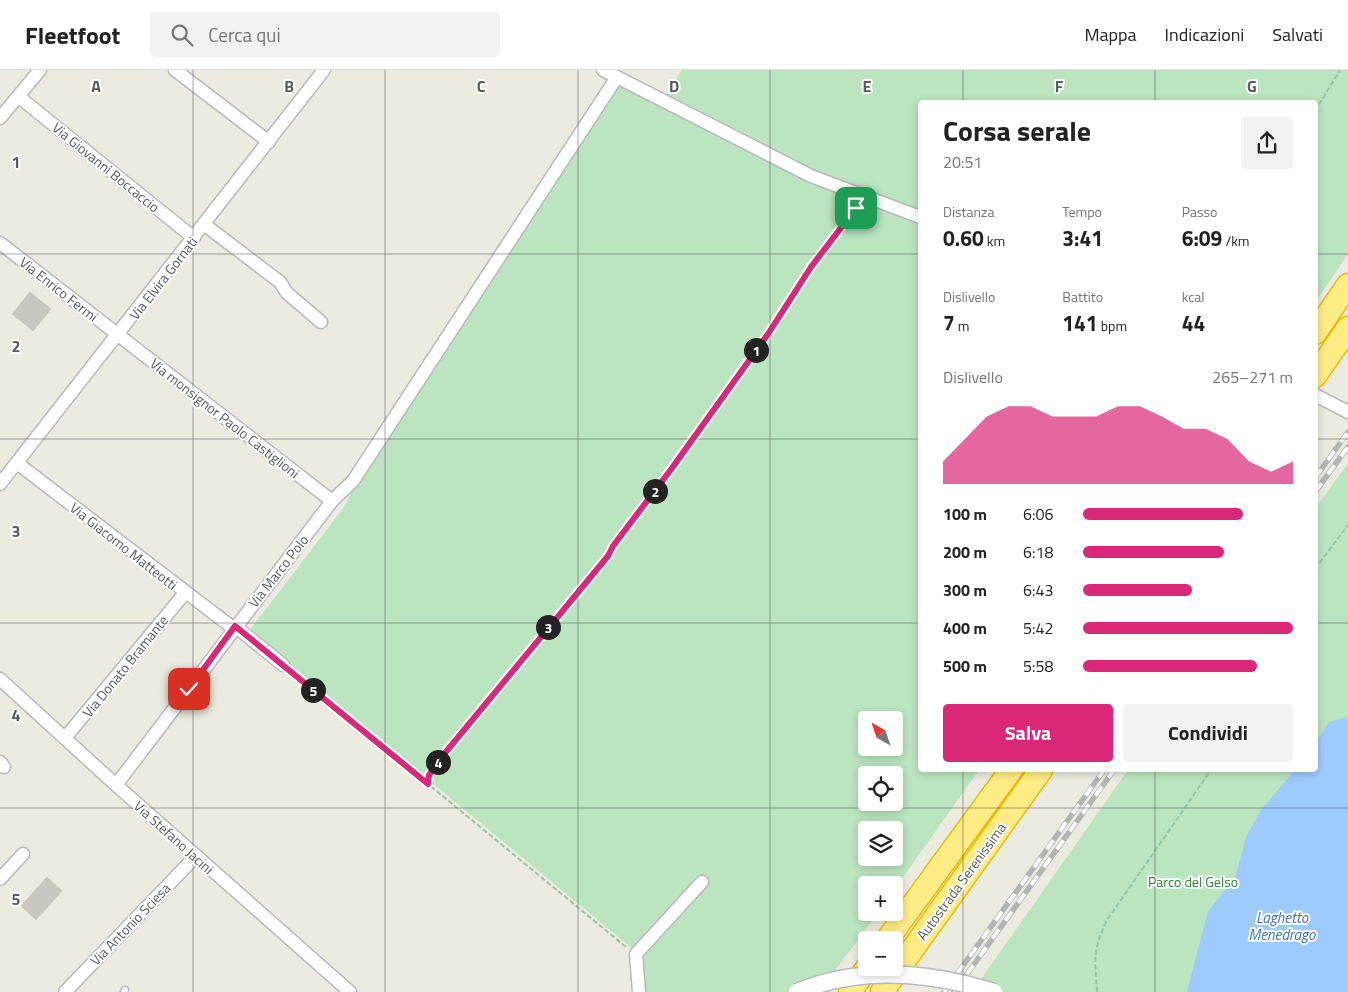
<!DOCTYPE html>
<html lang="it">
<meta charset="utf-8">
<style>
body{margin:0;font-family:"Titillium Web",sans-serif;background:#f2f2f2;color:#222;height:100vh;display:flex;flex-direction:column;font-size:19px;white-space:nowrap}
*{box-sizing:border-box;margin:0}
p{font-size:16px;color:#767676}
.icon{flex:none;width:28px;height:28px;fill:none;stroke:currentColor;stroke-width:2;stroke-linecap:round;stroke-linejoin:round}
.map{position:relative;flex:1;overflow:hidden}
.drawer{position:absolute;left:918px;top:30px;width:400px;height:672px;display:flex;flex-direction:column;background:#fff;border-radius:5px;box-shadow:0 2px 8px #0003}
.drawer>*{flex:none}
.needle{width:32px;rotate:320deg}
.controls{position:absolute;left:858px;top:641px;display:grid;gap:10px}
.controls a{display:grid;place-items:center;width:45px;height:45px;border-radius:5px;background:#fff;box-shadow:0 2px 8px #0003;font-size:25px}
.pin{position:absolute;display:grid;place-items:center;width:42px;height:42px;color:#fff;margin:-21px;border-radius:10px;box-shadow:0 2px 8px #0006}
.km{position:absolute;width:25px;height:25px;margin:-12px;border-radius:50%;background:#222;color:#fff;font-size:14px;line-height:25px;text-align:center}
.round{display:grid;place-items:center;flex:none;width:52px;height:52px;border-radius:5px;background:#f2f2f2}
.head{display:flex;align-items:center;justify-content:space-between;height:85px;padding:0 25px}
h1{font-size:28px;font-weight:700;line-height:38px}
.metrics{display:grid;grid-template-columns:repeat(3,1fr);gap:8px;height:85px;padding:5px 25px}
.metrics div{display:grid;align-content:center}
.metrics b{font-size:21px;font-weight:700}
.metrics small{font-size:14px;font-weight:400}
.metrics p{font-size:14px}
.chart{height:140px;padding:10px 25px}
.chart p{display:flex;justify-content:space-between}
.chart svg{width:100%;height:90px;margin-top:5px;fill:#db2777;opacity:.7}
.primary-button{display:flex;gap:10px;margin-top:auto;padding:10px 25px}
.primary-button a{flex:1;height:58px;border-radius:5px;background:#db2777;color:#fff;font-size:20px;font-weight:700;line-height:58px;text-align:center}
.primary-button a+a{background:#f2f2f2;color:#222}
ul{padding:0 25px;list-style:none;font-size:16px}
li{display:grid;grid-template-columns:80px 60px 1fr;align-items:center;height:38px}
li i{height:12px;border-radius:6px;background:#db2777}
header{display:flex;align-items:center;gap:30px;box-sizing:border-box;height:70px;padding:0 25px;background:#fff;border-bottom:1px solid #e0e0e0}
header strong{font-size:24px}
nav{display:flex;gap:28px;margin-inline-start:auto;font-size:18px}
.search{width:350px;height:45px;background:#f2f2f2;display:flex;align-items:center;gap:12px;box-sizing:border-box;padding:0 18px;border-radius:5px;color:#767676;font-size:19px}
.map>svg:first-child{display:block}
</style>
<header>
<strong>Fleetfoot</strong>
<div class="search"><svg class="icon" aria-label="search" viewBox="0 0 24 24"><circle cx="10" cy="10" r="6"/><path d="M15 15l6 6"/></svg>Cerca qui</div>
<nav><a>Mappa</a><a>Indicazioni</a><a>Salvati</a></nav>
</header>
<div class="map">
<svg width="1348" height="922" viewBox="0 0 1348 922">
<rect width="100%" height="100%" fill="#ecebdf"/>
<path fill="#bae5bf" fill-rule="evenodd" d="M682,0H1348V184L1315,233V32H920V700H979L894,820V815H866V842L878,843L819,922H643L634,880L249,561L345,436L355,415L618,13L661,33ZM866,650H894V678H866ZM866,705H894V732H866ZM866,760H894V788H866Z
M1348,393V922H972L1128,700H1315V439Z"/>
<path fill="#9dcaff" d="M1348,647V922H1187L1208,841L1235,808L1246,767L1261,740L1295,700H1315V674L1329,652Z"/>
<path fill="#c9c7bf" stroke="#d1cdbe" d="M30,222L51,239L33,261L12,244Z
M47,807L62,821L36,850L21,836Z"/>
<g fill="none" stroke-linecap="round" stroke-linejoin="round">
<g stroke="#b8b9bf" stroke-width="9">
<path id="service" d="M124,922L125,920"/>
</g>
<g stroke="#b8b9bf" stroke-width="15">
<path id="minor" d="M175,0L269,72
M603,0L811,106L920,147
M19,27L194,168
M0,48L40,0
M205,155L280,212L287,223L321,252
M0,173L332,431
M1315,325L1348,342
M17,393L233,558
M0,414L324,0
M235,556L283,595
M0,609L116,715L350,922
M65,668L185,523
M0,692L4,697
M116,715L332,431L353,411L617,7
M0,809L23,784
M65,922L196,786
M639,922L636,884L702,812"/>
</g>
<g stroke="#ecba00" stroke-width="25">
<path id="motorway" d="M1315,263L1348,215
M1315,306L1348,258
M887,870L1011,700
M850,922L867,898
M882,922L1041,700"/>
</g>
<path stroke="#93c6a7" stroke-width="2" stroke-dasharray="5 2.5" stroke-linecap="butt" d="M1315,41L1340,0
M1315,499L1348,455
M292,602L626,877
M428,714L429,705L440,689L608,486L613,476C683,387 747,294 809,200C824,177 844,158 857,136
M1097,922C1095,888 1092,882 1107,850L1211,700"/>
<use href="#service" stroke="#fff" stroke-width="6"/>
<use href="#minor" stroke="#fff" stroke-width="12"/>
<use href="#motorway" stroke="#ffec84" stroke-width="22"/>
<g stroke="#b3b4b4" stroke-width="5.5">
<path id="rail" d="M1315,408L1348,362
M1315,422L1348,377
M944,922L1104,700
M954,922L1114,700"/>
</g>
<use href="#rail" stroke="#fff" stroke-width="4" stroke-dasharray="11" stroke-linecap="butt"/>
<g stroke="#b8b9bf" stroke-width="19" stroke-linecap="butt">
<path id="tertiary-bridge" d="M797,922C860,896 930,902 994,922"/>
</g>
<use href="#tertiary-bridge" stroke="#fff" stroke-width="16"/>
</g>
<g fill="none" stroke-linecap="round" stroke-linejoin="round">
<g stroke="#fff" stroke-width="10">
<path id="route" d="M189,619L235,556L428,714L429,705L440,689L608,486L613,476L672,398L768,264L811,197L856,138"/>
</g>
<use href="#route" stroke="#db2777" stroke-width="6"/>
</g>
<path fill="none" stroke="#585b61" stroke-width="1" stroke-opacity="0.55" d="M193,0V922M385,0V922M578,0V922M770,0V922M963,0V32M1155,0V32M0,184H920M1315,184H1348M0,369H920M1315,369H1348M0,553H920M1315,553H1348M963,700V922M1155,700V922M0,738H1348"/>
<g text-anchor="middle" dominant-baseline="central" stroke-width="4" stroke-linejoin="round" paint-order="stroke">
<g font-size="14" fill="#585b61" stroke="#fff">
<text transform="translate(106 97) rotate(39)">Via Giovanni Boccaccio</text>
<text transform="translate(163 208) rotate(-52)">Via Elvira Gornati</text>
<text transform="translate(59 219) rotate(38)">Via Enrico Fermi</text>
<text transform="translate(225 348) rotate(38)">Via monsignor Paolo Castiglioni</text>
<text transform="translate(124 476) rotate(38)">Via Giacomo Matteotti</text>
<text transform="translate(278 501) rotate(-52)">Via Marco Polo</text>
<text transform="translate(125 596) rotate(-51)">Via Donato Bramante</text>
<text transform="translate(174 767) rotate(42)">Via Stefano Jacini</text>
<text transform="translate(961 811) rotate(-54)">Autostrada Serenissima</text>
<text transform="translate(130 854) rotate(-46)">Via Antonio Sciesa</text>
</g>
<g font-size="14" fill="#30813c" stroke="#fff">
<text x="1193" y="811">Parco del Gelso</text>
</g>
<g font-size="15" font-style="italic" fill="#3c71c5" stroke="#fff">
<text x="1282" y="847">Laghetto<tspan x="1282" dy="17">Menedrago</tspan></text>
</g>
</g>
<g font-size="16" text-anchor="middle" font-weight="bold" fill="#585b61" stroke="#fff" stroke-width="4" stroke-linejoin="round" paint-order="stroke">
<text x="96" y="22">A</text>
<text x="289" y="22">B</text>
<text x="481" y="22">C</text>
<text x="674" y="22">D</text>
<text x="867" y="22">E</text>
<text x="1059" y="22">F</text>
<text x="1252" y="22">G</text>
<text x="16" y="98">1</text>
<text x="16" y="282">2</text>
<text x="16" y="467">3</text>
<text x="16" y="651">4</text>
<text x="16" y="835">5</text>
</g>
</svg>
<div class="controls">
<a><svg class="needle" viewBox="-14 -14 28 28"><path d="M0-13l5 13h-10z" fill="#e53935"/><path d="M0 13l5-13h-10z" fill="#767676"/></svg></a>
<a><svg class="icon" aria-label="locate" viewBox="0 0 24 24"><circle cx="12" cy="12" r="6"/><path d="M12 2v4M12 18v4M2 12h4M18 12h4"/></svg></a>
<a><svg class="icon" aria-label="layers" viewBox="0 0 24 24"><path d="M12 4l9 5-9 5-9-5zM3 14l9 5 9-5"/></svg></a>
<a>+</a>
<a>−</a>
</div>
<div class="pin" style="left:856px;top:138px;background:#1e9e55"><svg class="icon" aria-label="arrive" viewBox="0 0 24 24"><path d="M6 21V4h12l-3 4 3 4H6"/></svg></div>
<div class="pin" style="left:189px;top:619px;background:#d93025"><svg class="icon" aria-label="check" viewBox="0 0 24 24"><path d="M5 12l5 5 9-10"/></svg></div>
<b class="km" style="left:756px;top:280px">1</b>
<b class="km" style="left:655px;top:421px">2</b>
<b class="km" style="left:548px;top:557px">3</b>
<b class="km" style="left:438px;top:692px">4</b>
<b class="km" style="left:313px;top:620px">5</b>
<section class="drawer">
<div class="head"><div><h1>Corsa serale</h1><p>20:51</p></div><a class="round"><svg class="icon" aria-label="share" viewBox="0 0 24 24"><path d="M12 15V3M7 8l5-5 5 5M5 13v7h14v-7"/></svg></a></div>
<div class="metrics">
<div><p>Distanza</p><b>0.60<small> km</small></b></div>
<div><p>Tempo</p><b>3:41</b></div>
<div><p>Passo</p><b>6:09<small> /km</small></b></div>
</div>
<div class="metrics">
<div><p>Dislivello</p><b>7<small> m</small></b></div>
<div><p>Battito</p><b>141<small> bpm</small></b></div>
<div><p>kcal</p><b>44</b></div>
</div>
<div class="chart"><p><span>Dislivello</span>265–271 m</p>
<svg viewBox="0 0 160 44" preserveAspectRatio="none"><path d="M0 44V33L10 22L20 11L30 6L40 6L50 11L60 11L70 11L80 6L90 6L100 11L110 17L120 17L130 22L140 33L150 38L160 33V44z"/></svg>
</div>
<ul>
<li><b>100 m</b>6:06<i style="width:76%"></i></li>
<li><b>200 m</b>6:18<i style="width:67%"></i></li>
<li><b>300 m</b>6:43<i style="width:52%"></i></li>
<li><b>400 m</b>5:42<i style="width:100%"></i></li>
<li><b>500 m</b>5:58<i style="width:83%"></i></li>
</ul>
<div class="primary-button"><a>Salva</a><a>Condividi</a></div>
</section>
</div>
